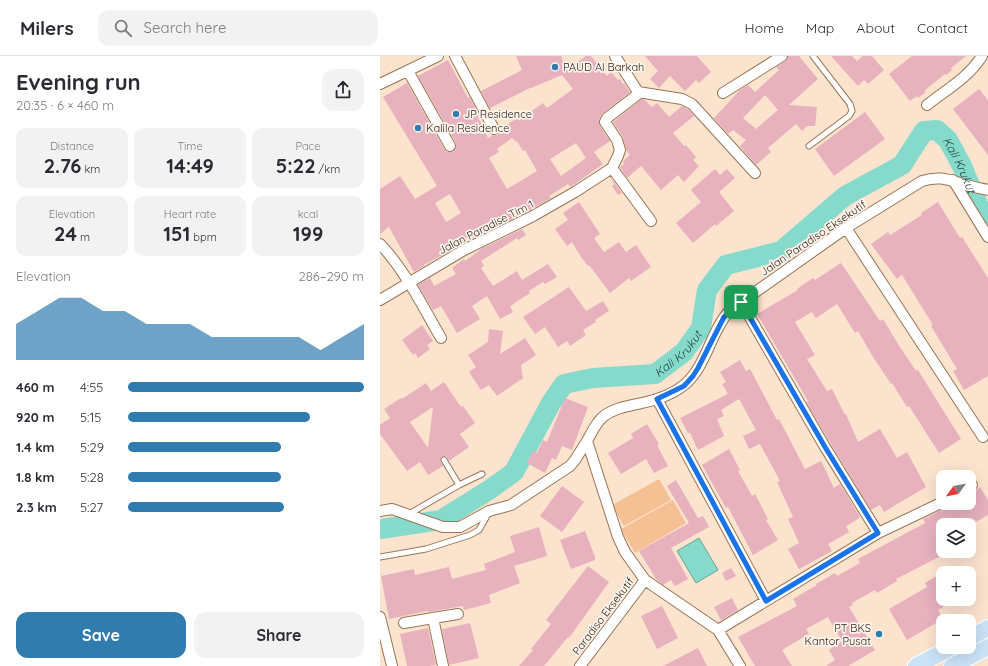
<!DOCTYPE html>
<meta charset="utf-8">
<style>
body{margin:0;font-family:Quicksand,sans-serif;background:#f2f2f3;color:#2b2b33;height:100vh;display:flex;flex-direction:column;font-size:15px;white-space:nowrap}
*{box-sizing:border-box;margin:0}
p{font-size:13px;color:#7c7c81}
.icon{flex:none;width:22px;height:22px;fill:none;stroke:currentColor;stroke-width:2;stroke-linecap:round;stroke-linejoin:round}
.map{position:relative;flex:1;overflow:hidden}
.drawer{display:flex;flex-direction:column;background:#fff;width:380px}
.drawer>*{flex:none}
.needle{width:26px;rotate:238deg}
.tools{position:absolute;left:556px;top:414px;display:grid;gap:8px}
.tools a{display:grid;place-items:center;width:40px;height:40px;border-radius:8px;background:#fff;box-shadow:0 4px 16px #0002;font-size:20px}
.pin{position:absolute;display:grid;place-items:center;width:34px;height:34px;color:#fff;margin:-17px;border-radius:8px;box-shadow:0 2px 6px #0006}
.round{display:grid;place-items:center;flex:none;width:42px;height:42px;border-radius:12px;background:#f2f2f3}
.head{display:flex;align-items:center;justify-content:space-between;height:68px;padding:0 16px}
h1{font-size:22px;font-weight:700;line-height:30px}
.stats{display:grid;grid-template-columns:repeat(3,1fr);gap:6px;height:68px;padding:4px 16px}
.stats div{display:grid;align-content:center;border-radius:10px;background:#f2f2f3;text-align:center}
.stats b{font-size:20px;font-weight:700}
.stats small{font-size:11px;font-weight:400}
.stats p{font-size:11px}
.chart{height:112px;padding:8px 16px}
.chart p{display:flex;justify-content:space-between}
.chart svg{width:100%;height:72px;margin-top:4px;fill:#317caf;opacity:.7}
.button{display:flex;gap:8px;margin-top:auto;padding:8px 16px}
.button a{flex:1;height:46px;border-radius:12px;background:#317caf;color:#fff;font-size:16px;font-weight:700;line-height:46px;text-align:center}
.button a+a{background:#f2f2f3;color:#2b2b33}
ul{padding:0 16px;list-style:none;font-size:13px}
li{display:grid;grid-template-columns:64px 48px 1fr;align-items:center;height:30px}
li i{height:10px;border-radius:5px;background:#317caf}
header{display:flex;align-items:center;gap:24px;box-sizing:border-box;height:56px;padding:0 20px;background:#fff;border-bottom:1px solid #e1e1e2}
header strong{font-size:19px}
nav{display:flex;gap:22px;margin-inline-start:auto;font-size:14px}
.search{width:280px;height:36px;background:#f2f2f3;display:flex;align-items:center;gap:10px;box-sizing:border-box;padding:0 14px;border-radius:12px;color:#7c7c81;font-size:15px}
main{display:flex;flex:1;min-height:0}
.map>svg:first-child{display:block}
</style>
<header>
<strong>Milers</strong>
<div class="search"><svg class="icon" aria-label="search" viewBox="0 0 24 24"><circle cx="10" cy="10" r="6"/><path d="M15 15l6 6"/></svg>Search here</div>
<nav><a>Home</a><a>Map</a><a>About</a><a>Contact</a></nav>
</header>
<main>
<section class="drawer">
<div class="head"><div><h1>Evening run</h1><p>20:35 · 6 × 460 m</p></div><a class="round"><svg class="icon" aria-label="share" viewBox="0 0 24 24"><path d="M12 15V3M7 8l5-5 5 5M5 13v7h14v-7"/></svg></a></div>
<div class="stats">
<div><p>Distance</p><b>2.76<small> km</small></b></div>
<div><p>Time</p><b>14:49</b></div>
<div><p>Pace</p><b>5:22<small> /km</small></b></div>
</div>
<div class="stats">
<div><p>Elevation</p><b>24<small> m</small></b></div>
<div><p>Heart rate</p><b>151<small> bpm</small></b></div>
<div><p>kcal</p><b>199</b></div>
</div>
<div class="chart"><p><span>Elevation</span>286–290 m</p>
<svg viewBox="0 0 160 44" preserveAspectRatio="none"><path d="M0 44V22L10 14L20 6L30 6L40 14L50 14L60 22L70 22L80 22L90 30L100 30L110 30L120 30L130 30L140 38L150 30L160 22V44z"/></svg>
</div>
<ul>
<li><b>460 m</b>4:55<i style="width:100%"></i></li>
<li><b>920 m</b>5:15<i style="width:77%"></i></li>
<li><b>1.4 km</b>5:29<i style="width:65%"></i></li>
<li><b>1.8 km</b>5:28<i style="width:65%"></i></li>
<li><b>2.3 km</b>5:27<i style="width:66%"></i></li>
</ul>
<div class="button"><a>Save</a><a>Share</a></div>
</section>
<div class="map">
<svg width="608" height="610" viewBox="0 0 608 610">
<rect width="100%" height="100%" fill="#fce3ce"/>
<path fill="#f5c194" d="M279,423L291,444L244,470L232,449Z
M293,444L306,467L255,497L241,473Z"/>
<path fill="#86dacc" stroke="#6ba294" d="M319,482L338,514L316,527L297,495Z"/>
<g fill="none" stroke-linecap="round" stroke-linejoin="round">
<path stroke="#86dacc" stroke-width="20" id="s1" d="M0,473L61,464L109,434L134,416L171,347L184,328L213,322L275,318L304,296L321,272L327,234L346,209L401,195L465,140L522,109L544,75L557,74L568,84L582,110L602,158L608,157"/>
</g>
<path fill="#e7b1be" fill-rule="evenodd" d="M136,0H181L186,14L206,0H211L227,20L231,16L238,24L240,23L243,28L244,27L250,36L223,57L219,63L220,70L230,85L214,96L223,108L192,130L190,131L188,128L169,140L171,142L150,154L110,174L109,172L91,182L90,180L74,190L75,192L44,209V210L34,216L9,171L0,178V133L20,120L35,143L57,130L3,41L27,27L64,93L67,96H73L76,93V87L38,20L68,4L88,42L90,41L98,58L97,59L108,82L113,79H117L120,74L144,57L146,59L163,47L167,52L193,33L182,19L151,32H150L110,52L101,35L142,14ZM132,82L136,86L137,85L143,95L145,94L157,115L127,133L109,102L119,96L117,93ZM196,87L206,102L181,120L170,103ZM70,138L81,157L66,166L55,147Z
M265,0H317L331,16L319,27L316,24L305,35L290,20L279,32L270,23L278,15Z
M408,0H419L438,23L409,49L437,51L435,70H427L422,75L416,68L388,92L391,96L376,109L360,90L366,84L353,74L348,78L334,62L360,34L368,29L375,36L399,14L396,11L406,5ZM385,39L398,54L376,73L363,62Z
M451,0H472L477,5L483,0H492L504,14L488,28L484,24L478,30Z
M532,0H586L571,12L572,14L566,19L565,18L544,35L546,36L538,42L537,40L530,45L509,18Z
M599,33L608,44V99L573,53Z
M262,43L265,44L272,51L277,47L289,61L302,50L308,53L314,60L293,77L304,90L306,89L316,101L313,104L319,110L304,126L298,119L281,134L261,110L247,122L240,111L244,108L243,105L250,99L246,94L243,81L233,66Z
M485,56L505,83L454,120L435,93Z
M335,113L340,119L347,113L355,122L339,136L354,155L336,170L335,168L313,187L296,167L321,146L311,134Z
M230,121L242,137L238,139L232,130L234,128Z
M199,146L220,178L214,182L224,196L239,186L246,196L256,189L271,211L251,225L249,222L230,237L209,209L208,210L201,201L192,186L187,190L175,173L188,164L183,157Z
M558,146L580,182L582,181L608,222V320L584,334L573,315L577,313L551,270L553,269L522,219L517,223L491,188L508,176L510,179L542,159L541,157Z
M142,173L146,179L138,184L137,182L101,205L104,210L101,212L113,230L137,215L142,224L168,208L177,221L165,228L163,226L149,235L150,237L130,250L133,256L120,263L107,240L92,250L100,263L77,277L61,250L53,254L38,229L50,222L54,230L76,218L72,212L84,203L85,205L99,195V194Z
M461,207L500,265L503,263L518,288L536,315L538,314L581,383L559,397L529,350L527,351L512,327L511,328L493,301L478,275L475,277L457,248L436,262L432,256L415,266L435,299L427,303L447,335L452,333L465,359L466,358L478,386L500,373L517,402L527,396L546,431L504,456L500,449L491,454L451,388L426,346L428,345L377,258L418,234L417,233L433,222L435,224Z
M189,231L206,255L223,245L229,255L215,264L216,266L203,274L206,279L190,290L187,285L178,291L165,271L155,278L143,261Z
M42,269L53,285L47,289L50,293L38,302L35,297L33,299L22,284Z
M109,273L123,275L120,298L145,282L156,299L141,309L143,323L140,324L117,340L109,329L101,334L89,316L96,311L88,299L108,286Z
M360,304L366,315L370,313L397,364L399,363L425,413L441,405L454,432L460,428L480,461L478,462V463L466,470L469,476L448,488L452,495L419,513L408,493L419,487L408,463L413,461L397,426L400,425L380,388L369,393L363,380L376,374L359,343L341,354L344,360L337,363L344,380L318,394L310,377H308L300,362L348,338L342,328L346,326L340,316Z
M64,326L81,351L83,350L95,367L80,378L89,391L69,405L66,400L62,401L60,404L63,410L48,419L40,406L27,415L0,378V369L10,362L4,353L21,342L22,343L46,327L51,335ZM53,351L48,392L30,366Z
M185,342L208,351L192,394L182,390L176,404L172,402L165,417L147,407L153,395L157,397L163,384L167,386Z
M267,368L279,388L277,389L288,410L274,417L266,403L241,418L228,397L253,382L251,378Z
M349,393L360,414L358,415L372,440L375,438L388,463L386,464L398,484L373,499L348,451L346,452L322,409Z
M296,424L318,462L323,460L329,471L291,492L308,523L295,530L291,524L283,529L276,523L259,495L309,467L287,430Z
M182,430L204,446L182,476L160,460Z
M600,431L608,444V459L596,466L594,463L585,469H563V487L556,492L561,500L516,523L517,525L497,537L495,534L472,547L473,549L469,551L495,594L468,610H446L455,604L449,594L462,585L448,561L426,573L429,578L402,594L412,610H375L358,581L417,550L413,543L437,529L436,528L455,517L457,520L480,507L478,503L545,467L543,463L566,452L572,447H589V438L593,437Z
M159,471L167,500L134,510L140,527L109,539L111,547L84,554L83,550L48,556V555L9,563L1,520L34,513L35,519L69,511L72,523L106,514L104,508L135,496L130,480Z
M205,475L215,501V504L191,513L180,484Z
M208,510L229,526L189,582L188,581L164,610H139L153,594L151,593L171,568L166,564Z
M351,512L356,520L346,525L342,517Z
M563,516V543H576L558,554L563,563L527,584L509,553L547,531L545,527Z
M352,542L358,554L341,564L334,551Z
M282,550L298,582L277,593L261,560Z
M90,567L99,602L69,609L62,573Z
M48,572L56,609L49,610H27L20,578Z
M318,592L327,610H283Z"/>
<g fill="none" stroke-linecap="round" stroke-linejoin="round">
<g stroke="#997555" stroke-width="7">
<path id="service" d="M429,90L469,60L472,55L470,48L433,0
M79,429L102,418
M29,458L79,429L64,404
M0,501L46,493L90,479L99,474L108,458"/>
</g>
<g stroke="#997555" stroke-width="12">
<path id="minor" d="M75,0L114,73
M235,0L258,36
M28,15L70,90
M0,28L58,0
M258,36L302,43L312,48L375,117
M343,37L402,0
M547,49C566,34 589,21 602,0
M232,112L271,165
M573,124L608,181
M466,172L603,381
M0,188C25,214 43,251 61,282
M0,244L84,194L153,160L195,136L232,112L238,100L240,94L237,84L225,66L227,62L257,39L258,36
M361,246L445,391L498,477
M277,343L386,545
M589,432L592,429
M0,455L12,453L63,471H80L109,455L131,449L190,410L195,404L207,385
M0,561L12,610
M53,562L78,558
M24,567L53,562L63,610
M338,574L498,477L563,446
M200,610L265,524
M360,610L338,574L265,524L245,496L238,481L207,385C212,376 216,366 224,360C234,352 249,350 262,347C276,344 292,339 304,329C327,310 330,276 350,254L466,172L542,125C559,120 566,123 583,128C591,131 600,132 608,134"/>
</g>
<g stroke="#fff" stroke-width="18">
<path id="primary" d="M589,582L608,572
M536,610L572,591
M572,610L608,591"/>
</g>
<use href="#service" stroke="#fff" stroke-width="5"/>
<use href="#minor" stroke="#fff" stroke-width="10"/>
<use href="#primary" stroke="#cbe3f7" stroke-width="16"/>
</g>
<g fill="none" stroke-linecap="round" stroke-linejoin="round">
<g stroke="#fff" stroke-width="8">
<path id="route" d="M361,246L445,391L498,477L386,545L277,343L304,330L313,320L318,312L344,261Z"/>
</g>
<use href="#route" stroke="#1a73e8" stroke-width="5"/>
</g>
<g fill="#317caf" stroke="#fcf4ed" stroke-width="1.5">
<circle cx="175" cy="11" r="4"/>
<circle cx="76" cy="58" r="4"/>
<circle cx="38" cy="72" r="4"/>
<circle cx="499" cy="578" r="4"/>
</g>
<g text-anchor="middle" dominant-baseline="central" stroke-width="3.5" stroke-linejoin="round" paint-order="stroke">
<g font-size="11" fill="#2c1e10" stroke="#fcf4ed" text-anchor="start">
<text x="183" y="11">PAUD Al Barkah</text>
<text x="84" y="58">JP Residence</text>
<text x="46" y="72">Kalila Residence</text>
<text x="491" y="572" text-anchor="end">PT BKS<tspan x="491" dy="13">Kantor Pusat</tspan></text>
</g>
<g font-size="11" fill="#2c1e10" stroke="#fcf4ed">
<text transform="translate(106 171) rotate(-27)">Jalan Paradise Tim 1</text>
<text transform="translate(433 182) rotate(-34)">Jalan Paradiso Eksekutif</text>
<text transform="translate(223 560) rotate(-53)">Paradiso Eksekutif</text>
</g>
<g font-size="12" font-style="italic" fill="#204841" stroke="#fcf4ed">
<text stroke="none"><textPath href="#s1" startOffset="780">Kali Krukut</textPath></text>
<text stroke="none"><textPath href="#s1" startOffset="373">Kali Krukut</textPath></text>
</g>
</g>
</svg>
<div class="tools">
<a><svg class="needle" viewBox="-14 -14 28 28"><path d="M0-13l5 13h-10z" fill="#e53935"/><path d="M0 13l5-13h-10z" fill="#7c7c81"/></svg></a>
<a><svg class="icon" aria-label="layers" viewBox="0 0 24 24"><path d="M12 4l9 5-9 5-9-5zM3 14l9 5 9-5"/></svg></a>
<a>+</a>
<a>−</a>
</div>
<div class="pin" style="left:361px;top:246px;background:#1e9e55"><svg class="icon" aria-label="arrive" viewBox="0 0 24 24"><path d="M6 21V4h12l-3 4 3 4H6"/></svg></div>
</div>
</main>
